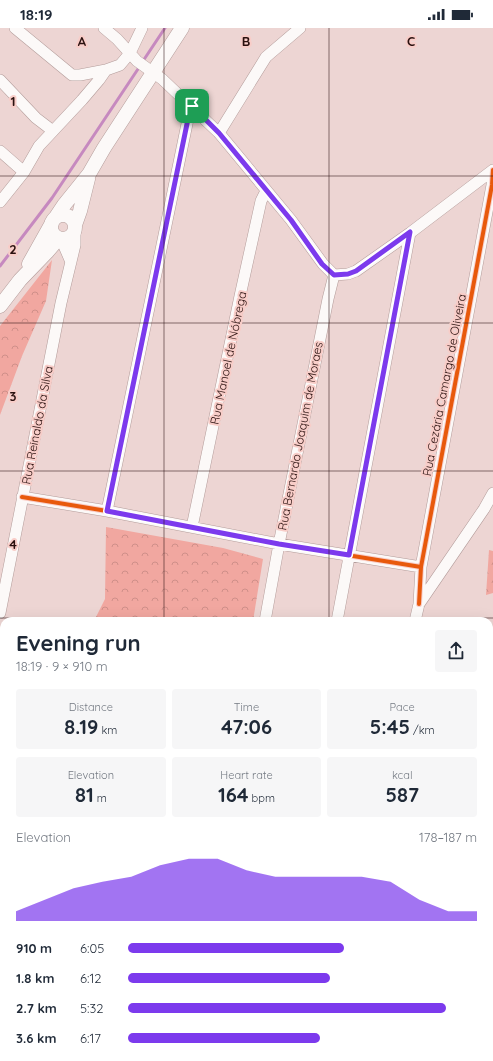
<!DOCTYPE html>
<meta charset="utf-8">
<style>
body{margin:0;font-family:Quicksand,sans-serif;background:#f6f6f7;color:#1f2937;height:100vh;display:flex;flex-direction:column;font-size:15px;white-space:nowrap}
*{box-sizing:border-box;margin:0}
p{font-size:13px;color:#747a83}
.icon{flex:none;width:22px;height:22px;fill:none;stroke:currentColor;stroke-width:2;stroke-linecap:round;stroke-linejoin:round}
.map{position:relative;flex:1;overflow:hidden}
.drawer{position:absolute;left:0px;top:589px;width:493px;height:444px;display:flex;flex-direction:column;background:#fff;border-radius:12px 12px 0 0;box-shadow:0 4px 16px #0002}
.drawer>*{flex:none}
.pin{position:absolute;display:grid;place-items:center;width:34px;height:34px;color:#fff;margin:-17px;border-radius:8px;box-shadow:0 2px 6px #0006}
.round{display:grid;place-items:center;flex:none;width:42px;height:42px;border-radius:4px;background:#f6f6f7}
.head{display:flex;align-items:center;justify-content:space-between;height:68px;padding:0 16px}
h1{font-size:22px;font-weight:800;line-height:30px}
.figures{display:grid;grid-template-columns:repeat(3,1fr);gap:6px;height:68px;padding:4px 16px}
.figures div{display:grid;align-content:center;border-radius:4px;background:#f6f6f7;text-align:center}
.figures b{font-size:20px;font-weight:800}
.figures small{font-size:11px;font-weight:400}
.figures p{font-size:11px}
.chart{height:112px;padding:8px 16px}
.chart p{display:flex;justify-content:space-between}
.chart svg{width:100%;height:72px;margin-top:4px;fill:#7c3aed;opacity:.7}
ul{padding:0 16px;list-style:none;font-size:13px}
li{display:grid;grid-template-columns:64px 48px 1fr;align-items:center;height:30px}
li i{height:10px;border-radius:5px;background:#7c3aed}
.status{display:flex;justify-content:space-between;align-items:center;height:28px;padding:0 20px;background:#fff;direction:ltr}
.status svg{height:11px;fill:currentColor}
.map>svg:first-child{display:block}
</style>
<div class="status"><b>18:19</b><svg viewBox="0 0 49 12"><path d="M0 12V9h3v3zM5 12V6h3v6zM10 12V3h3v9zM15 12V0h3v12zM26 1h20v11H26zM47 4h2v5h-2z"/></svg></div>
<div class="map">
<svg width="493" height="1033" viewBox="0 0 493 1033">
<defs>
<pattern id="forest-crowns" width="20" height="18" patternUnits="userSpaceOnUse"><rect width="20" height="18" fill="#f1a7a0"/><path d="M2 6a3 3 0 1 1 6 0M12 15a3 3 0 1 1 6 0" fill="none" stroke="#cf8f89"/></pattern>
</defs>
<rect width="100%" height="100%" fill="#edd5d3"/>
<path fill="url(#forest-crowns)" d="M52,232L46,273L22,328L0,387V298Z
M106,499L223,520L263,531L253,593H181L159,591L158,593H94L105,571Z
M489,522L493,523V565L486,567Z"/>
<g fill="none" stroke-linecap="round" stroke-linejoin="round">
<path stroke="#c689bf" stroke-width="3" d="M143,33L165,0
M0,238L52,170L140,38"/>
<g stroke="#b39c9a" stroke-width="12">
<path id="minor" d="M15,0L72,47H80L106,42L120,37L130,25L142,0
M104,0L117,11L137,33L162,51L219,105L291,192L323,236L334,247
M0,52L36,90L53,103
M219,105L266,29L300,0
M0,123L24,144
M0,174L24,144L39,118L82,72L99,52L106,42
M61,211L71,234
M334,247L348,246L356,243L410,205L493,142
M22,469L107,483L279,516L421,539
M107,483L188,91L192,78
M192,499L240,268L261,173L266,163
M419,576L421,539L492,157L493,142
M0,585L61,275L75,217V203
M265,593L279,516L328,271L334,247
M337,593L410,205
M415,593L419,576L484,481L493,465"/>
</g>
<g stroke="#b39c9a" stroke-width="15">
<path id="tertiary" d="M51 199a12 12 0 1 1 24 0a12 12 0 1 1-24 0Z
M56,189L64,177L89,146L104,120L182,0
M75,197L80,183L88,151
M29,236L52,195
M0,278L20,252L47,224L59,210
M308,1029L335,1033
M38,1033L65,1029"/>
</g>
<g stroke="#c2b3b2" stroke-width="21">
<path id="motorway" d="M327,1032L328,1033
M244,1033L251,1029"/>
</g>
<use href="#minor" stroke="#fcf9f8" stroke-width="11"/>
<use href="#tertiary" stroke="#fcf9f8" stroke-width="14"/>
<use href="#motorway" stroke="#d4d9d0" stroke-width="20"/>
<g stroke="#f8cdc8" stroke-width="6">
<path id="cycleway" d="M22,469L107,483L279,516L421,539
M107,483L188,91L192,78
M419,576L421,539L492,157L493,142"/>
</g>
<use href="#cycleway" stroke="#e8590c" stroke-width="4"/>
</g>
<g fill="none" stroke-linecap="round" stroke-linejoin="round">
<g stroke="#fff" stroke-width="8">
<path id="route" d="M192,78L219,105L291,192L322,236L334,247L348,246L356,243L410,204L349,527L279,516L107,483L188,91Z"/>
</g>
<use href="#route" stroke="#7c3aed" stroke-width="5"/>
</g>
<path fill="none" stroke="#2a110f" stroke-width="1" stroke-opacity="0.55" d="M164,0V593M329,0V593M0,148H493M0,295H493M0,443H493M0,590H493M0,738H4M489,738H493M0,885H4M489,885H493M164,1029V1033M329,1029V1033"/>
<g text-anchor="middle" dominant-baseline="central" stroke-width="4" stroke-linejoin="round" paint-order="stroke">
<g font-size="12" fill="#2a110f" stroke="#f8cdc8">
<text transform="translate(228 330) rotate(-78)">Rua Manoel de Nóbrega</text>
<text transform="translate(444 357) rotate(-79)">Rua Cezária Camargo de Oliveira</text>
<text transform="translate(37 397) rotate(-79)">Rua Reinaldo da Silva</text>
<text transform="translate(300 408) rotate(-79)">Rua Bernardo Joaquim de Moraes</text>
</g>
</g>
<g font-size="13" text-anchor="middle" font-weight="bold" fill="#2a110f" stroke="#f8cdc8" stroke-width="4" stroke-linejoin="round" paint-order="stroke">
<text x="82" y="18">A</text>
<text x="246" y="18">B</text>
<text x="411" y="18">C</text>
<text x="13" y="78">1</text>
<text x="13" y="226">2</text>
<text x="13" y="373">3</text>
<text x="13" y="521">4</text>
</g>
</svg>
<div class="pin" style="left:192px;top:78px;background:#1e9e55"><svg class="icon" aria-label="arrive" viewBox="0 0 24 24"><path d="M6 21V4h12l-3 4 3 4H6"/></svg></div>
<section class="drawer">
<div class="head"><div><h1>Evening run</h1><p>18:19 · 9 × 910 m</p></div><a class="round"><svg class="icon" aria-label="share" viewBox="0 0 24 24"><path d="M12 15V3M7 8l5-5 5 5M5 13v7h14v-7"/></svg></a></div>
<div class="figures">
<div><p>Distance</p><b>8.19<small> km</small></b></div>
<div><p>Time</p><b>47:06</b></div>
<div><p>Pace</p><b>5:45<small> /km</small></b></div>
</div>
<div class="figures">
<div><p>Elevation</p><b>81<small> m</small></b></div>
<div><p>Heart rate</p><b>164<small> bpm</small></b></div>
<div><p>kcal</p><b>587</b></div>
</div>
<div class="chart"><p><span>Elevation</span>178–187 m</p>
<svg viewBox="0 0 160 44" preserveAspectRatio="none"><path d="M0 44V38L10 31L20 24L30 20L40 17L50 10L60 6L70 6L80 13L90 17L100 17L110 17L120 17L130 20L140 31L150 38L160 38V44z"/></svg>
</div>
<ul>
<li><b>910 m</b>6:05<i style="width:62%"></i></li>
<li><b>1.8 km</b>6:12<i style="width:58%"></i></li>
<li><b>2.7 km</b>5:32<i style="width:91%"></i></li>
<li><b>3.6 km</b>6:17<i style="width:55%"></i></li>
</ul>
</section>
</div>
